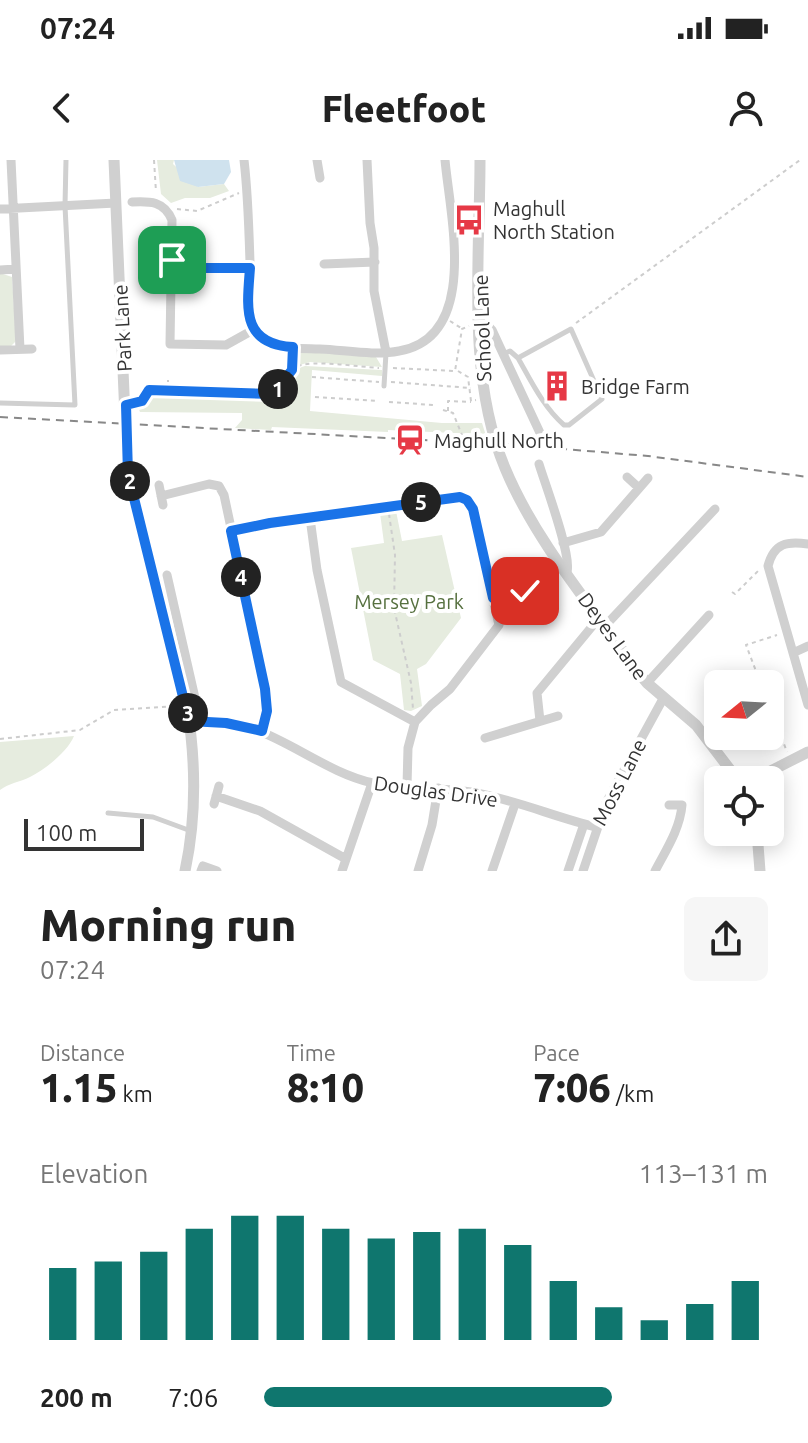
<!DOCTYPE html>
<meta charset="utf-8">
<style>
body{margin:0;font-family:Ubuntu,sans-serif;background:#f6f6f6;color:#222;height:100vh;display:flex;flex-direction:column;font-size:30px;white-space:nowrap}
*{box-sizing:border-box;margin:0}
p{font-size:26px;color:#767676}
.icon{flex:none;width:44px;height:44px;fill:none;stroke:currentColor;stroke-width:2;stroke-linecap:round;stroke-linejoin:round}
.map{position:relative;height:711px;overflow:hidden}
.side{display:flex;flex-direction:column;background:#fff;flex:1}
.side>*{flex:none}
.needle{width:52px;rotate:252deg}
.buttons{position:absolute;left:704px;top:510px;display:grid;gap:16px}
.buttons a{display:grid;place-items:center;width:80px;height:80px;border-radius:12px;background:#fff;box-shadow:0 4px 20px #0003;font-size:40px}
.scale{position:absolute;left:24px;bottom:20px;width:120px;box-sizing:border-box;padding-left:8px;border:4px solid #333;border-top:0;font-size:22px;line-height:28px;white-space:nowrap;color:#333;-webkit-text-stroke:6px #fff;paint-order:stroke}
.pin{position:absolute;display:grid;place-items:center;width:68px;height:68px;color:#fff;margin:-34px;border-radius:16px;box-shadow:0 4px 12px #0006}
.km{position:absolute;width:40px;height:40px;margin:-20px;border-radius:50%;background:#222;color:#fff;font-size:22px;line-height:40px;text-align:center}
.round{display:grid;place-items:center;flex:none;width:84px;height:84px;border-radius:12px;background:#f6f6f6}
.summary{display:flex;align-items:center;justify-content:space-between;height:136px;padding:0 40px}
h1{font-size:44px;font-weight:800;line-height:60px}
.figures{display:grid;grid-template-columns:repeat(3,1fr);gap:12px;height:136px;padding:8px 40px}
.figures div{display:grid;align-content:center}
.figures b{font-size:40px;font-weight:800}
.figures small{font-size:22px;font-weight:400}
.figures p{font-size:22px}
.chart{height:224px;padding:16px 40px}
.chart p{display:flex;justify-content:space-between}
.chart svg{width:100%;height:144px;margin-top:8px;stroke:#0f766e;stroke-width:6}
ul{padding:0 40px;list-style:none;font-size:26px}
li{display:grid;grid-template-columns:128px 96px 1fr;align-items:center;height:60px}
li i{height:20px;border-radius:10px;background:#0f766e}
.status{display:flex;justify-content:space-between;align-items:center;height:56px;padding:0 40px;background:#fff;direction:ltr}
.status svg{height:22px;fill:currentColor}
header{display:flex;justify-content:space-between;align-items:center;height:104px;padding:0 40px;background:#fff;font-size:36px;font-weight:800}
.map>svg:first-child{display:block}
</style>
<div class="status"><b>07:24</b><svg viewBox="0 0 49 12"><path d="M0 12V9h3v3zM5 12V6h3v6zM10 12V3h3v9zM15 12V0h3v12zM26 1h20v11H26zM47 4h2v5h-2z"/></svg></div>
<header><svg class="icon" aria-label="back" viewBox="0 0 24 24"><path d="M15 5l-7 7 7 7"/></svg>Fleetfoot<svg class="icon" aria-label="person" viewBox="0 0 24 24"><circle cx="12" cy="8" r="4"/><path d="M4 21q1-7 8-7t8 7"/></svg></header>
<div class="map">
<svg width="808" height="711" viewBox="0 0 808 711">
<rect width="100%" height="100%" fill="#fff"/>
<path fill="#e6ecdf" d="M157,0H174L173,4L198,27L224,24L229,31L210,38H185L171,43L161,34Z
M0,113L12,117L16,181L10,187H0Z
M294,191L376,197L382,207L310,202L293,207Z
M305,206L382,210V216L312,210L310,251L442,263H482L487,279H475V274L388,270V272L272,267L271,270L235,268L242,260V253L140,252L137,245L145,240L149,232L271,237C286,229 287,211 305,206Z
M396,351L402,381L442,375L461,458L426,504L417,509L422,546L411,551L404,550L400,514L373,500L351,388L384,383L380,353Z
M74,576C68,591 46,609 30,617C20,622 9,623 0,630V582Z"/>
<path fill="#cfe2ee" d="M174,0H229L231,12L224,24L198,27L180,21Z"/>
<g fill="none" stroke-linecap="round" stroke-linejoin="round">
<path stroke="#cdcdcd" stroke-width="2" stroke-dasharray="4 4" stroke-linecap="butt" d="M154,0L156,32
M177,49L197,51L239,33
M450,161L461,168
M576,163L800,0
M393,208L455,211L462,169L469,166
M292,209L293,195
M458,211L468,217L471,241L476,240
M312,217L379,222
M391,222L471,228
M168,230V220
M315,237L378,241
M389,242L434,245
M135,245L142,241L145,232L149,230L271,235C282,228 284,213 296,207C311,199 360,207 379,208
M443,250L453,253L462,275L448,276
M448,251V241L471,242
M448,289L460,290
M468,291L461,290L462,277H468
M389,354L395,395L394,448L411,523L413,549
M732,432L735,434L760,409
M502,436L525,431L555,415
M761,524L746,485L777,475
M770,547L787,592
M0,579L80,570L114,550L177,546"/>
<path stroke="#d0d0d0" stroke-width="5" d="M503,194L510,191L518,198C531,221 544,248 564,265H569L602,239L571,169L518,198
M384,226L386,193
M0,243L75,245L65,46L66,0
M108,653L153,657L191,671"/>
<path stroke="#d0d0d0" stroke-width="9" d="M11,0L20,189
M244,0C248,34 249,69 250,103C250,123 242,150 253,169C266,191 299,188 320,189C345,190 374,196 399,191C480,177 450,56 445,0
M317,0L320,18
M367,0L370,63L374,88V131L386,192
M132,42C150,41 164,41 172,60L170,184L226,185L253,170
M0,49L116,43
M324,104L375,102
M172,108H250
M0,110L16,109
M479,156L492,170L541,275
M0,190L32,189
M539,304C545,324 572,395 567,412
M627,317L639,328
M159,325L163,345
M161,336L209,324L219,326L224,335L267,537V551L262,571
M310,358L317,410L341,522L415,562
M231,371L270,363L457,336L471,345L499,465L450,529L431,545L415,562L408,588L407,626
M563,383L601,372L648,318
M808,384C787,381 774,383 768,406L808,545
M167,415L200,560
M605,466L715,349
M795,492L808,486
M647,523L709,455
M189,561C261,550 310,609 373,623C405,630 439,627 471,632C514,639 554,657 596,667
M540,561L537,533L599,458
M485,578L558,556
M216,636L260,651L346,699
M214,644L219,626
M201,711L203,706L217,711
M342,711L372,623
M418,711L432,665L438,628
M492,711L515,644
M568,711L584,664
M583,711L606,643L664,537
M655,711C666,690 680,669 682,645H669"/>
<path stroke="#d0d0d0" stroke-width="11" d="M114,0L127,303L187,546C196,602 197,655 185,711
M480,0C480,99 466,215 505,308C535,381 593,448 638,512L647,523L696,565L738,620
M753,620L808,592
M757,672L760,711"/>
<path stroke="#888" stroke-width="2" stroke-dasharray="8 6" stroke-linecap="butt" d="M0,257L516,285L648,296L808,317"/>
</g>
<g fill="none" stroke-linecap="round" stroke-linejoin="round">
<g stroke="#fff" stroke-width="16">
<path id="route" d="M172,100V108H250C247,148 241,184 293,187L292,210L273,234L149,230L142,241L126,245L128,314L189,561L226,563L262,571L267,551L265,529L231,371L270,363L460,337L467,340L473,349L493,438L525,431"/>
</g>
<use href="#route" stroke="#1a73e8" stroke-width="10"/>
</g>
<defs>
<g id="bus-bare" transform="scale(2.4)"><path d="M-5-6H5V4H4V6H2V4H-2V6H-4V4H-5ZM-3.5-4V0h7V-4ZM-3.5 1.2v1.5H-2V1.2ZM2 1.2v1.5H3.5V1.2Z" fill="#e63946" stroke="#fff" stroke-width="2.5" paint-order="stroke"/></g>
<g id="building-bare" transform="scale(2.4)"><path d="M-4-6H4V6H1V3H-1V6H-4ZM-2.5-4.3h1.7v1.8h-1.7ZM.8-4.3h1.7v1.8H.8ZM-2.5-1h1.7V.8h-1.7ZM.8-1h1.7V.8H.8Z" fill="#e63946" stroke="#fff" stroke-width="2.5" paint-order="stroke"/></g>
<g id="station-bare" transform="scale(2.4)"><path d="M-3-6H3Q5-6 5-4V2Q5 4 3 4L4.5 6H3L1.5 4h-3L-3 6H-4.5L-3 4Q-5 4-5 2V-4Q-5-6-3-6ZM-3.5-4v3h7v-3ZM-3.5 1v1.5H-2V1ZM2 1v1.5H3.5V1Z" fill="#e63946" stroke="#fff" stroke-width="2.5" paint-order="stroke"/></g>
</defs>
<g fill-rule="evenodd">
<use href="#bus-bare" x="469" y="60"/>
<use href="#building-bare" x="557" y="226"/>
<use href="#station-bare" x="410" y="280"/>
</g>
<g text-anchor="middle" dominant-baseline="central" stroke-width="8" stroke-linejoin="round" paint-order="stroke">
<g font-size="20" fill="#333" stroke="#fff" text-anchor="start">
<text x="493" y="48">Maghull<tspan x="493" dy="23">North Station</tspan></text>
<text x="581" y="226">Bridge Farm</text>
<text x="434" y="280">Maghull North</text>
</g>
<g font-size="20" fill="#333" stroke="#fff">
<text transform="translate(122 168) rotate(-93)">Park Lane</text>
<text transform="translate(482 168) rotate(-92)">School Lane</text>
<text transform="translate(613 476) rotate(54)">Deyes Lane</text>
<text transform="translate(619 622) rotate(-63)">Moss Lane</text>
<text transform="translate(436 631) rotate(8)">Douglas Drive</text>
</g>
<g font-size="20" fill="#56703f" stroke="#fff">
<text x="409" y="441">Mersey Park</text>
</g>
</g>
</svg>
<div class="buttons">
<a><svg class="needle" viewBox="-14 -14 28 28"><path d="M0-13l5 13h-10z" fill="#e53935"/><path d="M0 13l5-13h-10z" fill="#767676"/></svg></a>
<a><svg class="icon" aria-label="locate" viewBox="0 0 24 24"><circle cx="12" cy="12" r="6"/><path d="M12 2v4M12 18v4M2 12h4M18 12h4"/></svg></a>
</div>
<div class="scale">100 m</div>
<div class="pin" style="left:172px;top:100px;background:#1e9e55"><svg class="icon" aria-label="arrive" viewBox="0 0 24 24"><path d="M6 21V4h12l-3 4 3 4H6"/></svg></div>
<div class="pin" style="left:525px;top:431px;background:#d93025"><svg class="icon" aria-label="check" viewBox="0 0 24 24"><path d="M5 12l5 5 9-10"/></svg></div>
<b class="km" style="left:278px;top:229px">1</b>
<b class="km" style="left:130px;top:321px">2</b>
<b class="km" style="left:188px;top:553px">3</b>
<b class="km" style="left:241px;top:417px">4</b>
<b class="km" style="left:421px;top:342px">5</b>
</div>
<section class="side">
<div class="summary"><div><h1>Morning run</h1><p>07:24</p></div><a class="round"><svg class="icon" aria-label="share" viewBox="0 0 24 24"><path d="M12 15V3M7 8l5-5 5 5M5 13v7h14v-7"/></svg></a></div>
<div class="figures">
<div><p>Distance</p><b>1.15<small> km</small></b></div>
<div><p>Time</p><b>8:10</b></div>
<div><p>Pace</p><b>7:06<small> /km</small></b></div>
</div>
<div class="chart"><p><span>Elevation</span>113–131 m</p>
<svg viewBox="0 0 160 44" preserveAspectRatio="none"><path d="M5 44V22M15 44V20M25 44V17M35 44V10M45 44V6M55 44V6M65 44V10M75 44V13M85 44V11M95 44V10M105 44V15M115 44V26M125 44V34M135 44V38M145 44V33M155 44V26"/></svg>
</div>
<ul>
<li><b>200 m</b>7:06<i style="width:69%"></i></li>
</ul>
</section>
